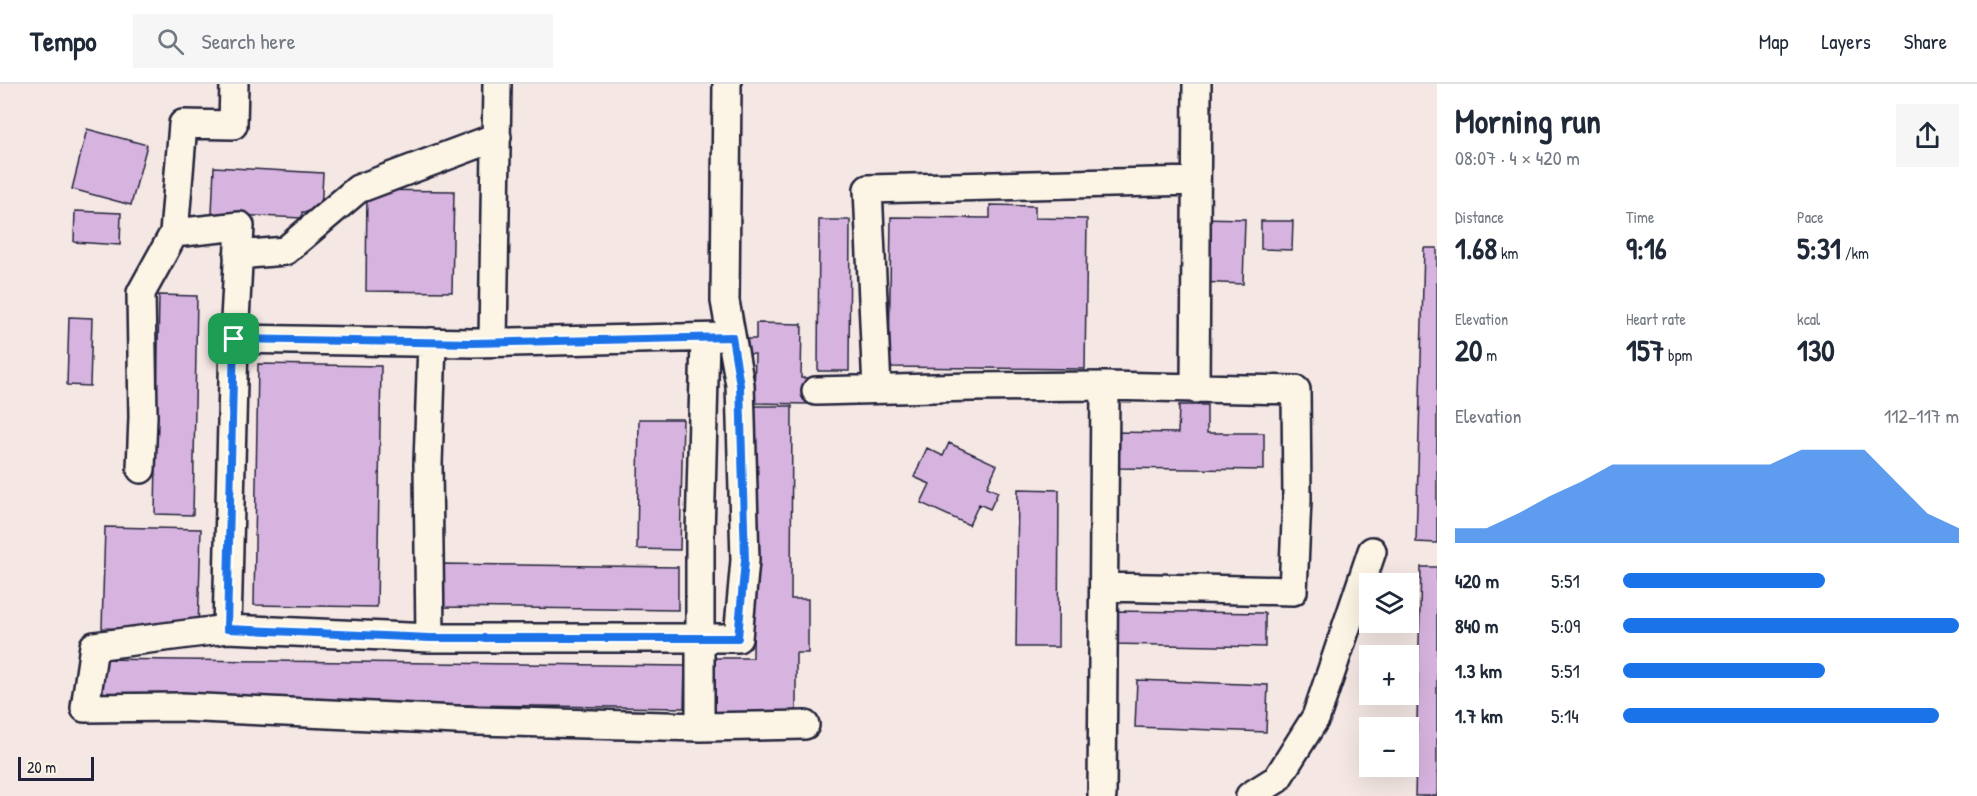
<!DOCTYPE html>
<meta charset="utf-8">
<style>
body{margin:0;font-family:"Patrick Hand",sans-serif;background:#f6f6f7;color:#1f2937;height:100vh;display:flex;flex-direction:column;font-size:22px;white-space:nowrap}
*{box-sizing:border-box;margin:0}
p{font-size:20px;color:#747a83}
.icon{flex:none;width:33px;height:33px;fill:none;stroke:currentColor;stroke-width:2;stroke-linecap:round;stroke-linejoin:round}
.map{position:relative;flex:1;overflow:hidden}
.side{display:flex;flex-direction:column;background:#fff;width:540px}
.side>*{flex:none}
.controls{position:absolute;left:1359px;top:489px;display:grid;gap:12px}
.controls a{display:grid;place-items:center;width:60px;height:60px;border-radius:0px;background:#fff;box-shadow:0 6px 24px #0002;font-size:30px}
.scale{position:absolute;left:18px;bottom:15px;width:76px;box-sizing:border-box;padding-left:6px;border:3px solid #22223b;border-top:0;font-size:16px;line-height:21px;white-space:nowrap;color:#22223b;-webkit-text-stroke:4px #fcf5e5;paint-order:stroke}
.pin{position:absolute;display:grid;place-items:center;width:51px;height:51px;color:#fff;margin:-26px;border-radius:12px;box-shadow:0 3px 9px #0006}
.round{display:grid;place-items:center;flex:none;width:63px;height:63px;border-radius:0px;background:#f6f6f7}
.summary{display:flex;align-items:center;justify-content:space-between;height:102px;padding:0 18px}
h1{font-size:33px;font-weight:800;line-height:45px}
.figures{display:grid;grid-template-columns:repeat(3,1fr);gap:9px;height:102px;padding:6px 18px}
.figures div{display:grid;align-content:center}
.figures b{font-size:30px;font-weight:800}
.figures small{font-size:16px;font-weight:400}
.figures p{font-size:16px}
.chart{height:168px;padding:12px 18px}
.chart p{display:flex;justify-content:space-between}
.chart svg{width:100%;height:108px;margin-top:6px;fill:#1a73e8;opacity:.7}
ul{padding:0 18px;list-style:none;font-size:20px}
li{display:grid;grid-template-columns:96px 72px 1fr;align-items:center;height:45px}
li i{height:15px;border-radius:8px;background:#1a73e8}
header{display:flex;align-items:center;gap:36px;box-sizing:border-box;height:84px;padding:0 30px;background:#fff;border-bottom:2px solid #e0e1e3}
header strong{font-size:28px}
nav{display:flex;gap:33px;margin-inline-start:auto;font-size:21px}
.search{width:420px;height:54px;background:#f6f6f7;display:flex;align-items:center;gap:15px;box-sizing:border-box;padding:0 21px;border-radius:0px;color:#747a83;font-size:22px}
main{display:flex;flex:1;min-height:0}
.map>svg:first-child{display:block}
</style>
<header>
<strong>Tempo</strong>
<div class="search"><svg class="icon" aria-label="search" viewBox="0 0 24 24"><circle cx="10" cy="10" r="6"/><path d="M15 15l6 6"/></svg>Search here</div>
<nav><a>Map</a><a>Layers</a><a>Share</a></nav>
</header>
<main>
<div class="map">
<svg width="1437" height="712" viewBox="0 0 1437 712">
<rect width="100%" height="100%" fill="#f5e8e4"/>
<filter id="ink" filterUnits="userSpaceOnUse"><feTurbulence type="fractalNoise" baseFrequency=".0167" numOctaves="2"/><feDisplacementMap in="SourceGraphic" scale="12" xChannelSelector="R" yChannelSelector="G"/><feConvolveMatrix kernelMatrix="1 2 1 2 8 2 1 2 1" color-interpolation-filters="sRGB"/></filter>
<g filter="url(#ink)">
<path fill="#d7b4df" stroke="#22223b" stroke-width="1.5" d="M87,45L147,61L131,121L72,105Z
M214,83L323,89L321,129L302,128V134L212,130Z
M367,106L454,107L452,208L366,207Z
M990,121L1035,122V134L1087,135L1085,285L889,283L891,133L990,134Z
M75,127L121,129L120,161L74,158Z
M1200,134L1245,135L1243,200L1199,198Z
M819,136H850L849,287H818Z
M1261,137H1293L1292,166L1261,165Z
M1424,164H1437V459L1416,458Z
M159,211L197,212L193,431L155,430Z
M69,233L92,234L90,302L67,301Z
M756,239L802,240L801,294H811L810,320L754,319L755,270H744L745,255H756Z
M258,280L381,282L377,523L254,521Z
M1179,321H1207V349H1264V386L1114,384V348L1178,349Z
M755,322H792L791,515H808V569H796V631L704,630V574H753Z
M639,335H683L680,466L637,465Z
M949,359L997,381L987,403L998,408L990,425L979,420L969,441L921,419L930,400L914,393L927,364L943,372Z
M1018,405L1059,406L1058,563H1016Z
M105,443L201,445L198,546L102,544Z
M440,480L678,483V526L439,523Z
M1421,483H1437V712H1415Z
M1114,527L1265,529V563L1113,560Z
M96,575L685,582L684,624L96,616Z
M1137,596L1268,601L1266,648L1135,643Z"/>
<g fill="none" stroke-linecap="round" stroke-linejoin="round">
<g stroke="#22223b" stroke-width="32">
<path id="minor" d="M238,171L285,167L358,105L497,53
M705,254L700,452V643L478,637L181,623L85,624L94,562L227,545L430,554H738L745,476L740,301L725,217L727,0
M234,255L473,259L722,253
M493,258L497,0
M877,305L868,105L1196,97
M1195,305L1197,0
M816,307L972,303L1105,302L1296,306L1297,415L1293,507L1104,503
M141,385L143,333L141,209L174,149
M227,545L234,255L240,142L174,149L183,40L233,41L234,0
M430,554L428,380L432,258
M700,643L805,641
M1102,712L1105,302
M1250,712L1277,695L1316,633L1372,467"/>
</g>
<use href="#minor" stroke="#fcf5e5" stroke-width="27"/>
</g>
</g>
<g fill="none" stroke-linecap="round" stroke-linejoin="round" filter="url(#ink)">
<g stroke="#fff" stroke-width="12">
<path id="route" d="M732,253L740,301L745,476L738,554H430L227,545L234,255L473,259Z"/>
</g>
<use href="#route" stroke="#1a73e8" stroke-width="8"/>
</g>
</svg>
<div class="controls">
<a><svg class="icon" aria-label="layers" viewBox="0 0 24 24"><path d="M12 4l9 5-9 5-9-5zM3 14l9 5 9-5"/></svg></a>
<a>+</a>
<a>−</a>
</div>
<div class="scale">20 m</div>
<div class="pin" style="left:234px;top:255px;background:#1e9e55"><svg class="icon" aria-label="arrive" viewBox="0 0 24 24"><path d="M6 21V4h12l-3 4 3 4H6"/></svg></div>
</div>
<section class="side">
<div class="summary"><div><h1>Morning run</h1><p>08:07 · 4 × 420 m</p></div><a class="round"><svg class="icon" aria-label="share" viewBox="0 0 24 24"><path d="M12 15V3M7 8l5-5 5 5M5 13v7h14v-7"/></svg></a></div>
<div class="figures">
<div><p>Distance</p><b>1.68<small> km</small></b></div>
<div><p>Time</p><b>9:16</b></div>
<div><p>Pace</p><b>5:31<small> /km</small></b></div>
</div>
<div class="figures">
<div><p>Elevation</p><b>20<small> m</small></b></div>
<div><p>Heart rate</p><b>157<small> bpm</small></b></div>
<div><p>kcal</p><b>130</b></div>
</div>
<div class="chart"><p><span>Elevation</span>112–117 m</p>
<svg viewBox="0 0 160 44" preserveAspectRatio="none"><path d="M0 44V38L10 38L20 32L30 25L40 19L50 12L60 12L70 12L80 12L90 12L100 12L110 6L120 6L130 6L140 19L150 32L160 38V44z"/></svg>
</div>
<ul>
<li><b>420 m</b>5:51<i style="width:60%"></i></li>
<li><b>840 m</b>5:09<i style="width:100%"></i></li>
<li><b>1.3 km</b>5:51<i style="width:60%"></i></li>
<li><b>1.7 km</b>5:14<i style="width:94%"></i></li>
</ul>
</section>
</main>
